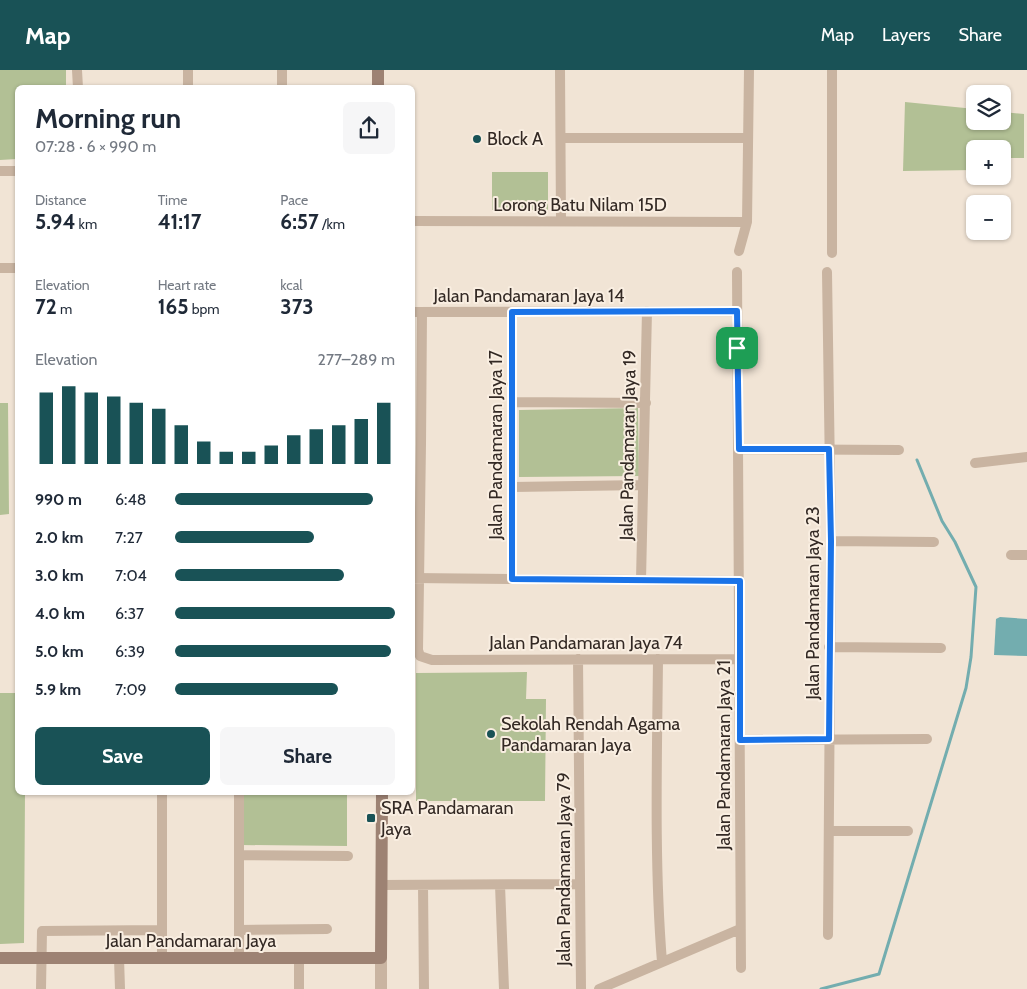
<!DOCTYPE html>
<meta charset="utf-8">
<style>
body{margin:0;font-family:Cabin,sans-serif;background:#f6f6f7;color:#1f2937;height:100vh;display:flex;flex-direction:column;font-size:19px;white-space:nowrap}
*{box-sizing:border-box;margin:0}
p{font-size:16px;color:#747a83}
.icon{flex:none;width:28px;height:28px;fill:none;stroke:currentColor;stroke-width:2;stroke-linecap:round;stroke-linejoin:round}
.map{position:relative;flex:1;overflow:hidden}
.panel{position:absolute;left:15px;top:15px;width:400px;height:710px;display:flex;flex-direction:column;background:#fff;border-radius:8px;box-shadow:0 1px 4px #0004}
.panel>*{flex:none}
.controls{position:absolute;left:966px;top:15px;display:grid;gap:10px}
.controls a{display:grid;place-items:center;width:45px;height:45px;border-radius:8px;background:#fff;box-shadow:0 1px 4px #0004;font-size:25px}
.pin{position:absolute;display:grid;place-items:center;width:42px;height:42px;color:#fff;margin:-21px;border-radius:10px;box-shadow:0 2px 8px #0006}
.round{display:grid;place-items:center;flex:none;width:52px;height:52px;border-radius:8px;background:#f6f6f7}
.headline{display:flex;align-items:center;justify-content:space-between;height:85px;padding:0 20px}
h1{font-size:28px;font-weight:700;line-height:38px}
.stats{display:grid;grid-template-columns:repeat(3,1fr);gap:8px;height:85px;padding:5px 20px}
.stats div{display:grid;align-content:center}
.stats b{font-size:21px;font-weight:700}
.stats small{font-size:14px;font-weight:400}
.stats p{font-size:14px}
.chart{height:140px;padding:10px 20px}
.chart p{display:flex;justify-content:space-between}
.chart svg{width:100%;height:90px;margin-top:5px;stroke:#195256;stroke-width:6}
.cta{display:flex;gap:10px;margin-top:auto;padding:10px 20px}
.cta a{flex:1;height:58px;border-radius:8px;background:#195256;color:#fff;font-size:20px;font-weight:700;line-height:58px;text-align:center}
.cta a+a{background:#f6f6f7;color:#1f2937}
ul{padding:0 20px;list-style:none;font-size:16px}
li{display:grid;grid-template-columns:80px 60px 1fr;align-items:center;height:38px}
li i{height:12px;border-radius:6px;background:#195256}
header{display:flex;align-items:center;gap:30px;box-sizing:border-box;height:70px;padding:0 25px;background:#195256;color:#fff}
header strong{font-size:24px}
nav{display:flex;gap:28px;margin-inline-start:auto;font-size:18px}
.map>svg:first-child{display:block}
</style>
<header>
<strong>Map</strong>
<nav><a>Map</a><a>Layers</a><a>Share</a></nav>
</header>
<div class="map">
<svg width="1027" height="919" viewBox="0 0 1027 919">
<rect width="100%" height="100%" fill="#f1e4d5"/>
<path fill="#b2c095" d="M0,0H66V17L18,18L17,89L0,90Z
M905,32L975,39V51H1002L1003,42L1024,44V88H1007V100H1003L1002,79H975V100L903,101Z
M492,102H548V140H492Z
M0,333H8L9,444L0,445Z
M638,338L639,406L519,407V340Z
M527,602L526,629H546L545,731H416V603Z
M0,623H17L18,722L25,723L24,873L0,874Z
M241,723H347V776L241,775Z"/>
<path fill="#73adaf" d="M1000,547L1027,549V586L994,585L996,549Z"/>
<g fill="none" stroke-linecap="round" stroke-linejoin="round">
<path stroke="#73adaf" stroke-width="3" d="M821,919L879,904L966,618L971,587L976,517L955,472L942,451L917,390"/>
<path stroke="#c9b4a1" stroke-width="10" d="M77,0L78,18
M188,0V18
M560,0L561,151
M832,0V183
M282,18V0
M561,68H748
M0,101H18
M412,151L747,152
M739,181L747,152L749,0
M0,198H18
M737,202L741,898
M827,202L831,471L828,865
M412,242L737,241
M422,243L421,374L418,580L420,586L432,590L740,589
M513,332L646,333
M739,379L899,380
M975,393L1027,387
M513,417L643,415
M831,471L934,472
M1011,485H1027
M413,508L740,511
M512,509V242
M641,510L647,241
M829,577L941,578
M578,589L581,919
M658,589C657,690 654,792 662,892
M740,670L927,669
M162,722V888
M239,722V888
M830,761H908
M239,785L348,786
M382,815L580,814
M423,815L424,919
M500,815L504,919
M239,860L327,859
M119,888L120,919
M299,888V919
M41,919L42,861L162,860
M599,919L740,859"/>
<path stroke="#c9b4a1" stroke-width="12" d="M381,888V919"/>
<path stroke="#9d8273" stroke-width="12" d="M378,0V18
M0,888H381L382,722"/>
</g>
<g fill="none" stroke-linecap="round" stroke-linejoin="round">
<g stroke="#fff" stroke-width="10">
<path id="route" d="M737,241L739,379H829L831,471L829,669L740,670V511L512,509V242Z"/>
</g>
<use href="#route" stroke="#1a73e8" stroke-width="6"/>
</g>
<g fill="#195256" stroke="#f9eee1" stroke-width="2">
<circle cx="477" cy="69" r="5"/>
<circle cx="491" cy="664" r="5"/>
<rect x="366" y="743" width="10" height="10" rx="2.5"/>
</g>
<g text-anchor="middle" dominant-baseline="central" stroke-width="4" stroke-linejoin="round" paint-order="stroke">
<g font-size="18" fill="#332924" stroke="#f9eee1" text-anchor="start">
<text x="487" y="69">Block A</text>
<text x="501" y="654">Sekolah Rendah Agama<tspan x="501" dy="21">Pandamaran Jaya</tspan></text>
<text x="381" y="738">SRA Pandamaran<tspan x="381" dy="21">Jaya</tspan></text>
</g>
<g font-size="18" fill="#332924" stroke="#f9eee1">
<text x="580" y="135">Lorong Batu Nilam 15D</text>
<text x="529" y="226">Jalan Pandamaran Jaya 14</text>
<text transform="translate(496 375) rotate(-90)">Jalan Pandamaran Jaya 17</text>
<text transform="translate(628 375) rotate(-89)">Jalan Pandamaran Jaya 19</text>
<text transform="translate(813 533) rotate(-90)">Jalan Pandamaran Jaya 23</text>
<text x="586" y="573">Jalan Pandamaran Jaya 74</text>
<text transform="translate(724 685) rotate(-90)">Jalan Pandamaran Jaya 21</text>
<text transform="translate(564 799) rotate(-90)">Jalan Pandamaran Jaya 79</text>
<text x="191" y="871">Jalan Pandamaran Jaya</text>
</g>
</g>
</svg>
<div class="controls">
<a><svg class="icon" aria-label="layers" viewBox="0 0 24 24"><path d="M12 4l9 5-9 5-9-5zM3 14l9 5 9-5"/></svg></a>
<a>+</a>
<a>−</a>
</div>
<div class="pin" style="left:737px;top:278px;background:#1e9e55"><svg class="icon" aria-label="arrive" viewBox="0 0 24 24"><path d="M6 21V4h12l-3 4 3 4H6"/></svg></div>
<section class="panel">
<div class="headline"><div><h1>Morning run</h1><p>07:28 · 6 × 990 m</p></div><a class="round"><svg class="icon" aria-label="share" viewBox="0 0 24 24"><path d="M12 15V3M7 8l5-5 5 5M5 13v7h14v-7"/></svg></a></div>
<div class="stats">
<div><p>Distance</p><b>5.94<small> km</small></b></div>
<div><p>Time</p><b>41:17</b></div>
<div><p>Pace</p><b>6:57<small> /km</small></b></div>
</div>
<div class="stats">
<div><p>Elevation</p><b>72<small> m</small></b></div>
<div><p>Heart rate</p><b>165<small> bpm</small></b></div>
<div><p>kcal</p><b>373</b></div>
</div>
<div class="chart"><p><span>Elevation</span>277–289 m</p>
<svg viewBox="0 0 160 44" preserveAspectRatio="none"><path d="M5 44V9M15 44V6M25 44V9M35 44V11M45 44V14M55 44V17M65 44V25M75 44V33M85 44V38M95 44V38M105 44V35M115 44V30M125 44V27M135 44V25M145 44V22M155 44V14"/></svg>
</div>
<ul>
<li><b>990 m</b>6:48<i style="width:90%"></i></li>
<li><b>2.0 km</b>7:27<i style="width:63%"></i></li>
<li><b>3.0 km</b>7:04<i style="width:77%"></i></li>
<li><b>4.0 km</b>6:37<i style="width:100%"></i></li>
<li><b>5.0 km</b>6:39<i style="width:98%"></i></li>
<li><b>5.9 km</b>7:09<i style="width:74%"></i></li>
</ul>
<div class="cta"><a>Save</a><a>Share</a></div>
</section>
</div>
